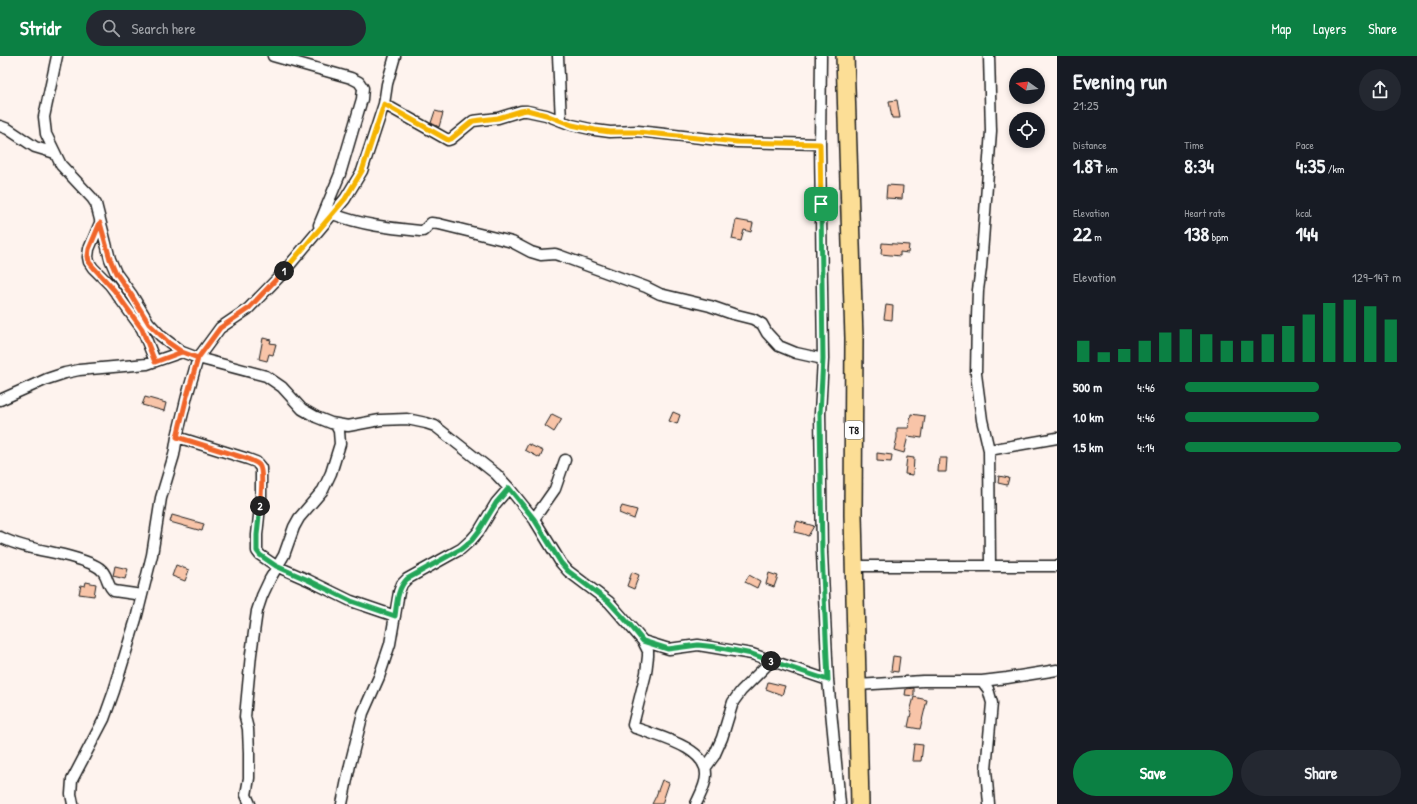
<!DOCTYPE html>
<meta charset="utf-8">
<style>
body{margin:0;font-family:"Patrick Hand",sans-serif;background:#242831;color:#f1f3f6;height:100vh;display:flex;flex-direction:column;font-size:15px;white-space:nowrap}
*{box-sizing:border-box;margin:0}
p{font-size:13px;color:#9ea1a6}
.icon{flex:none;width:22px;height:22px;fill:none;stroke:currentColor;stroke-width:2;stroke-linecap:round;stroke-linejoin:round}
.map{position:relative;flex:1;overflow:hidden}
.panel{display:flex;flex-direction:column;background:#171b24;width:360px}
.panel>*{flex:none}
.needle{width:26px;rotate:284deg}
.fabs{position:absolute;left:1009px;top:12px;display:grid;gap:8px}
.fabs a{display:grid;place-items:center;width:36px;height:36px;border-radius:50%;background:#171b24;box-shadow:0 2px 6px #0003;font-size:20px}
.pin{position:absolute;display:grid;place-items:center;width:34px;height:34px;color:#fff;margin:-17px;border-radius:8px;box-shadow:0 2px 6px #0006}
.km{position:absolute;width:20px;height:20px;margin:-10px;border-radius:50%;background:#222;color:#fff;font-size:11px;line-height:20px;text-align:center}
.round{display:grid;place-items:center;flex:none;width:42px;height:42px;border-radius:21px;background:#242831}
.overview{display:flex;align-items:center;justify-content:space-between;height:68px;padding:0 16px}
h1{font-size:22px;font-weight:700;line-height:30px}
.figures{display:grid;grid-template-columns:repeat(3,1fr);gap:6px;height:68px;padding:4px 16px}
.figures div{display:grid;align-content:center}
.figures b{font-size:20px;font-weight:700}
.figures small{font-size:11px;font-weight:400}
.figures p{font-size:11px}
.chart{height:112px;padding:8px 16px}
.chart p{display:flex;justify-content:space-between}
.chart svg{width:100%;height:72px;margin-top:4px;stroke:#0b8043;stroke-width:6}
.primary-button{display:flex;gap:8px;margin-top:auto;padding:8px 16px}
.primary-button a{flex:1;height:46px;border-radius:24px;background:#0b8043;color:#fff;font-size:16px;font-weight:700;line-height:46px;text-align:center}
.primary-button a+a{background:#242831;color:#f1f3f6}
ul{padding:0 16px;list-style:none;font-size:13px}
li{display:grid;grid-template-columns:64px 48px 1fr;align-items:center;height:30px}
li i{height:10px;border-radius:5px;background:#0b8043}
header{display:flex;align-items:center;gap:24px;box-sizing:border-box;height:56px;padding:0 20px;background:#0b8043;color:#fff}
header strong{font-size:19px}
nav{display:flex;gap:22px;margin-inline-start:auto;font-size:14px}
.search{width:280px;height:36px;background:#242831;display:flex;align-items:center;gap:10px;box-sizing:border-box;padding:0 14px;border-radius:22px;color:#9ea1a6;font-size:15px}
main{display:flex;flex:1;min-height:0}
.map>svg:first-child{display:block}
</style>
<header>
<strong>Stridr</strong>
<div class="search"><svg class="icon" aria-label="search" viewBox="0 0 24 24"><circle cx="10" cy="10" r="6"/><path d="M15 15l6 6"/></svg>Search here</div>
<nav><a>Map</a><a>Layers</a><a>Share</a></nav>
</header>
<main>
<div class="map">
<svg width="1057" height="748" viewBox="0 0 1057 748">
<rect width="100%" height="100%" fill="#fef3ee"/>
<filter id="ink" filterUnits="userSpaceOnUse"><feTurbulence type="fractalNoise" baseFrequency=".025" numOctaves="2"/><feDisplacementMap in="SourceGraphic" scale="8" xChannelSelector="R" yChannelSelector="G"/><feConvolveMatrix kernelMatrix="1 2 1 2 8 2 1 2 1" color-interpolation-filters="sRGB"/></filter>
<g filter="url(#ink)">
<path fill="#f8c4a8" stroke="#1c1c1c" d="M897,44L900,62H892L889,45Z
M435,55L443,57L439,71L431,67Z
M887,129L903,130L902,143L886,142Z
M736,164L753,167L751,176L744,174L741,185L732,183Z
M882,187L909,189L908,197L900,196V200L881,198Z
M886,249L893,250L892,264L884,263Z
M263,282L271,284L270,287L276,288L273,299L269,298L267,305L259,303Z
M145,341L166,347L164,355L142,349Z
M673,356L680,359L677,368L669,365Z
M552,358L562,363L554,376L545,370Z
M911,358L925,360L922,382L908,380L904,397L894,394L897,382V372H909Z
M528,388L543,395L540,402L525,394Z
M877,397L892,399L891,406L877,405Z
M907,401L914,402L913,419L905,418Z
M939,402H947L946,416H938Z
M999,420L1009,422L1007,429L998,427Z
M622,450L637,454L634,463L619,457Z
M172,459L204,468L202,475L170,466Z
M797,465L814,470L808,480L803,478L794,476Z
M176,509L189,514L185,525L172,520Z
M115,510L128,513L125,523L113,520Z
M632,516L639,519L634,533L627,530Z
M769,517L778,520L774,531L766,528Z
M749,519L760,525L757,532L745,526Z
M86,526L96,528L94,540L79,538L81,529L85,530Z
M893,600L900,601L898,616L891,615Z
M768,626L785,630L782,639L766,633Z
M914,632V640L905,639L906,633Z
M914,641L927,644L920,673L908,671L911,657L910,656Z
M914,688L923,689L921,705H912Z
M662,724L669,727L662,748H652L656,740Z"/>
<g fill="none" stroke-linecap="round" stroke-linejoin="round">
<g stroke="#1c1c1c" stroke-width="13">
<path id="minor" d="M57,0L44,61L46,78L61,109L92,142L96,148L110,203L116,217L132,239L149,267L161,280L182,296L198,302L266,320L282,331L302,353L316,361L331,367L348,370L380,364L407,363L426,367L435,370L496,418L509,432L534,463L561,507L568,515L609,546L643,585L648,595V600L646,617L633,669L635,672L639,673C660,681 707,692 706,719C706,729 700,739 696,748
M273,0L351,22L359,26L363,32L362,43L340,118L319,169
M558,0L561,65
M821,0L820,88L823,303L820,357L822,497L828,624L840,748
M989,0L991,75L981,212L978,234L977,261L976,318L982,364L989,394L990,510
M384,48L448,84L451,83L473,65L498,62L521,55H527L546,59L572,69L595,74L610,76L638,75L737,86L820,88
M0,70L8,73L35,91L55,97
M333,158C361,169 390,172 420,175H423L431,167L439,168L512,186L531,196L541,199L555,198L561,200L646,231L660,238L710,250L733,258L753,263L762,268L767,277L779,290L796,297L823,303
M100,167L89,193L88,201L89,206L93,212L110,229L142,273L155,305
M0,344L47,323L65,317L79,314L147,308L182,296
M177,381L248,403L256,406L261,412V441L257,479V495L260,499L276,510L308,524L351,545L395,560
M989,394L1057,382
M534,463L555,433L565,404
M0,481C30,496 64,495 94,509C110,516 105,529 114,535L142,539
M855,510H1057
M643,585L669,593L698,589L752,598L828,624
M982,625L988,633L992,647L986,714L989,748
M857,629L923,625H982L1007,622L1057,614
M706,711L714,700L722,682L733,646L741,635L771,605
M73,748L71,738L72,724L104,663L114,635L136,563L152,499L161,442L174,399L177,381L187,340L198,302L220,272L248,253L282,218L345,143L362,115L384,48L387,28L395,0
M250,748L246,739L249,722V697L248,673L245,661L251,598L257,555L262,540L270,523L284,499L294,471L299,462L323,434L331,417L340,388L339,375L336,369
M342,748L350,709L363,657L379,621L390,588L399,536L402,528L407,523L450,499L461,493L471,484L479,475L496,447L509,432"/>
</g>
<g stroke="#1c1c1c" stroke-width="20">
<path id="trunk" d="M845,0L854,282L853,459L860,748"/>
</g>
<use href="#minor" stroke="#fff" stroke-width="10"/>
<use href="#trunk" stroke="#fcde96" stroke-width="17"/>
</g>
</g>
<g fill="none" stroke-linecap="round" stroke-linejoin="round" filter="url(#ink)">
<g stroke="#fff" stroke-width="8">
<path id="split-1" d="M284,215L345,143L362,115L384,48L448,84L451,83L473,65L498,62L521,55L527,54L546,59L572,69L595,74L610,76H638L737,86L820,88L821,148"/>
</g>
<g stroke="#fff" stroke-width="8">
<path id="split-2" d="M260,450C261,441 264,415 259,409C256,406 252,405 248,403L177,381L187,340L198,302L182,296L169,287L149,268L132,240L116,217L110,203L100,167L89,193L88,200L89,206L94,212L114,234L142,273L155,306L182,296L198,302L220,272L248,253L284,215"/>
</g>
<g stroke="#fff" stroke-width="8">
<path id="split-3" d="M260,450L257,479V495L260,499L276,510L308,524L351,545L395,560C397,546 397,533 407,523L450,499L461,493L472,484L479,475L496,447L509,432L534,463L561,507L568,515L609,546L631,570L643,585L668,593L698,589L716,591L752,598L771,605"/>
</g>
<g stroke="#fff" stroke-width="8">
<path id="split-4" d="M771,605L828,624L822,497L820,357L823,303L821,148"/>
</g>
<use href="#split-1" stroke="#f5b400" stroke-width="5"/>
<use href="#split-2" stroke="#f0652b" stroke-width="5"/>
<use href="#split-3" stroke="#22a559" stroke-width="5"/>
<use href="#split-4" stroke="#22a559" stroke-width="5"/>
</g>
<g text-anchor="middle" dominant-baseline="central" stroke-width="3.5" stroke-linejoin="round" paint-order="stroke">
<rect fill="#fff" stroke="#606060" stroke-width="1" x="845" y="365" width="18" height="18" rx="3"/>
<g font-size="11" font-weight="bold" fill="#1c1c1c">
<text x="854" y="374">T8</text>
</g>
</g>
</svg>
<div class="fabs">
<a><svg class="needle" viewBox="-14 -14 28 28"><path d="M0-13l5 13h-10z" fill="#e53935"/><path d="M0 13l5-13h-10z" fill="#9ea1a6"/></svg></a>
<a><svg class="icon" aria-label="locate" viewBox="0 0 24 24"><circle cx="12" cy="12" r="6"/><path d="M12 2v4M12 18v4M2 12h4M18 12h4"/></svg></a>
</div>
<div class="pin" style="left:821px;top:148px;background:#1e9e55"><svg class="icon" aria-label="arrive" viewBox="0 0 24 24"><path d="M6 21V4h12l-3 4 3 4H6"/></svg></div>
<b class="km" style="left:284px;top:215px">1</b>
<b class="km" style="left:260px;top:450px">2</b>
<b class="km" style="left:771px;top:605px">3</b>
</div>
<section class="panel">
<div class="overview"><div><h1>Evening run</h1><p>21:25</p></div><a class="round"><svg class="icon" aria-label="share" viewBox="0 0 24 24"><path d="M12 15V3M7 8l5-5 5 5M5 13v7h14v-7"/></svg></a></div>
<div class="figures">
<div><p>Distance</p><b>1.87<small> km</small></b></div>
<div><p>Time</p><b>8:34</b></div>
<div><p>Pace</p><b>4:35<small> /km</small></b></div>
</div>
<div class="figures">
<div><p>Elevation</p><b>22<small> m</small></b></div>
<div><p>Heart rate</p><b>138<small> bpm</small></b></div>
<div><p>kcal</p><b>144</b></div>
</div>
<div class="chart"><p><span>Elevation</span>129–147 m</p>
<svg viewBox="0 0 160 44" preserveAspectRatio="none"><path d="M5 44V31M15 44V38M25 44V36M35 44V31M45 44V26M55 44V24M65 44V27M75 44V31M85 44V31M95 44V27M105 44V22M115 44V15M125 44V8M135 44V6M145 44V10M155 44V18"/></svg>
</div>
<ul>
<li><b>500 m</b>4:46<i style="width:62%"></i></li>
<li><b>1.0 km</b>4:46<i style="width:62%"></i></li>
<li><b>1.5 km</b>4:14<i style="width:100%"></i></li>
</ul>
<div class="primary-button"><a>Save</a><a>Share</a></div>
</section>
</main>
